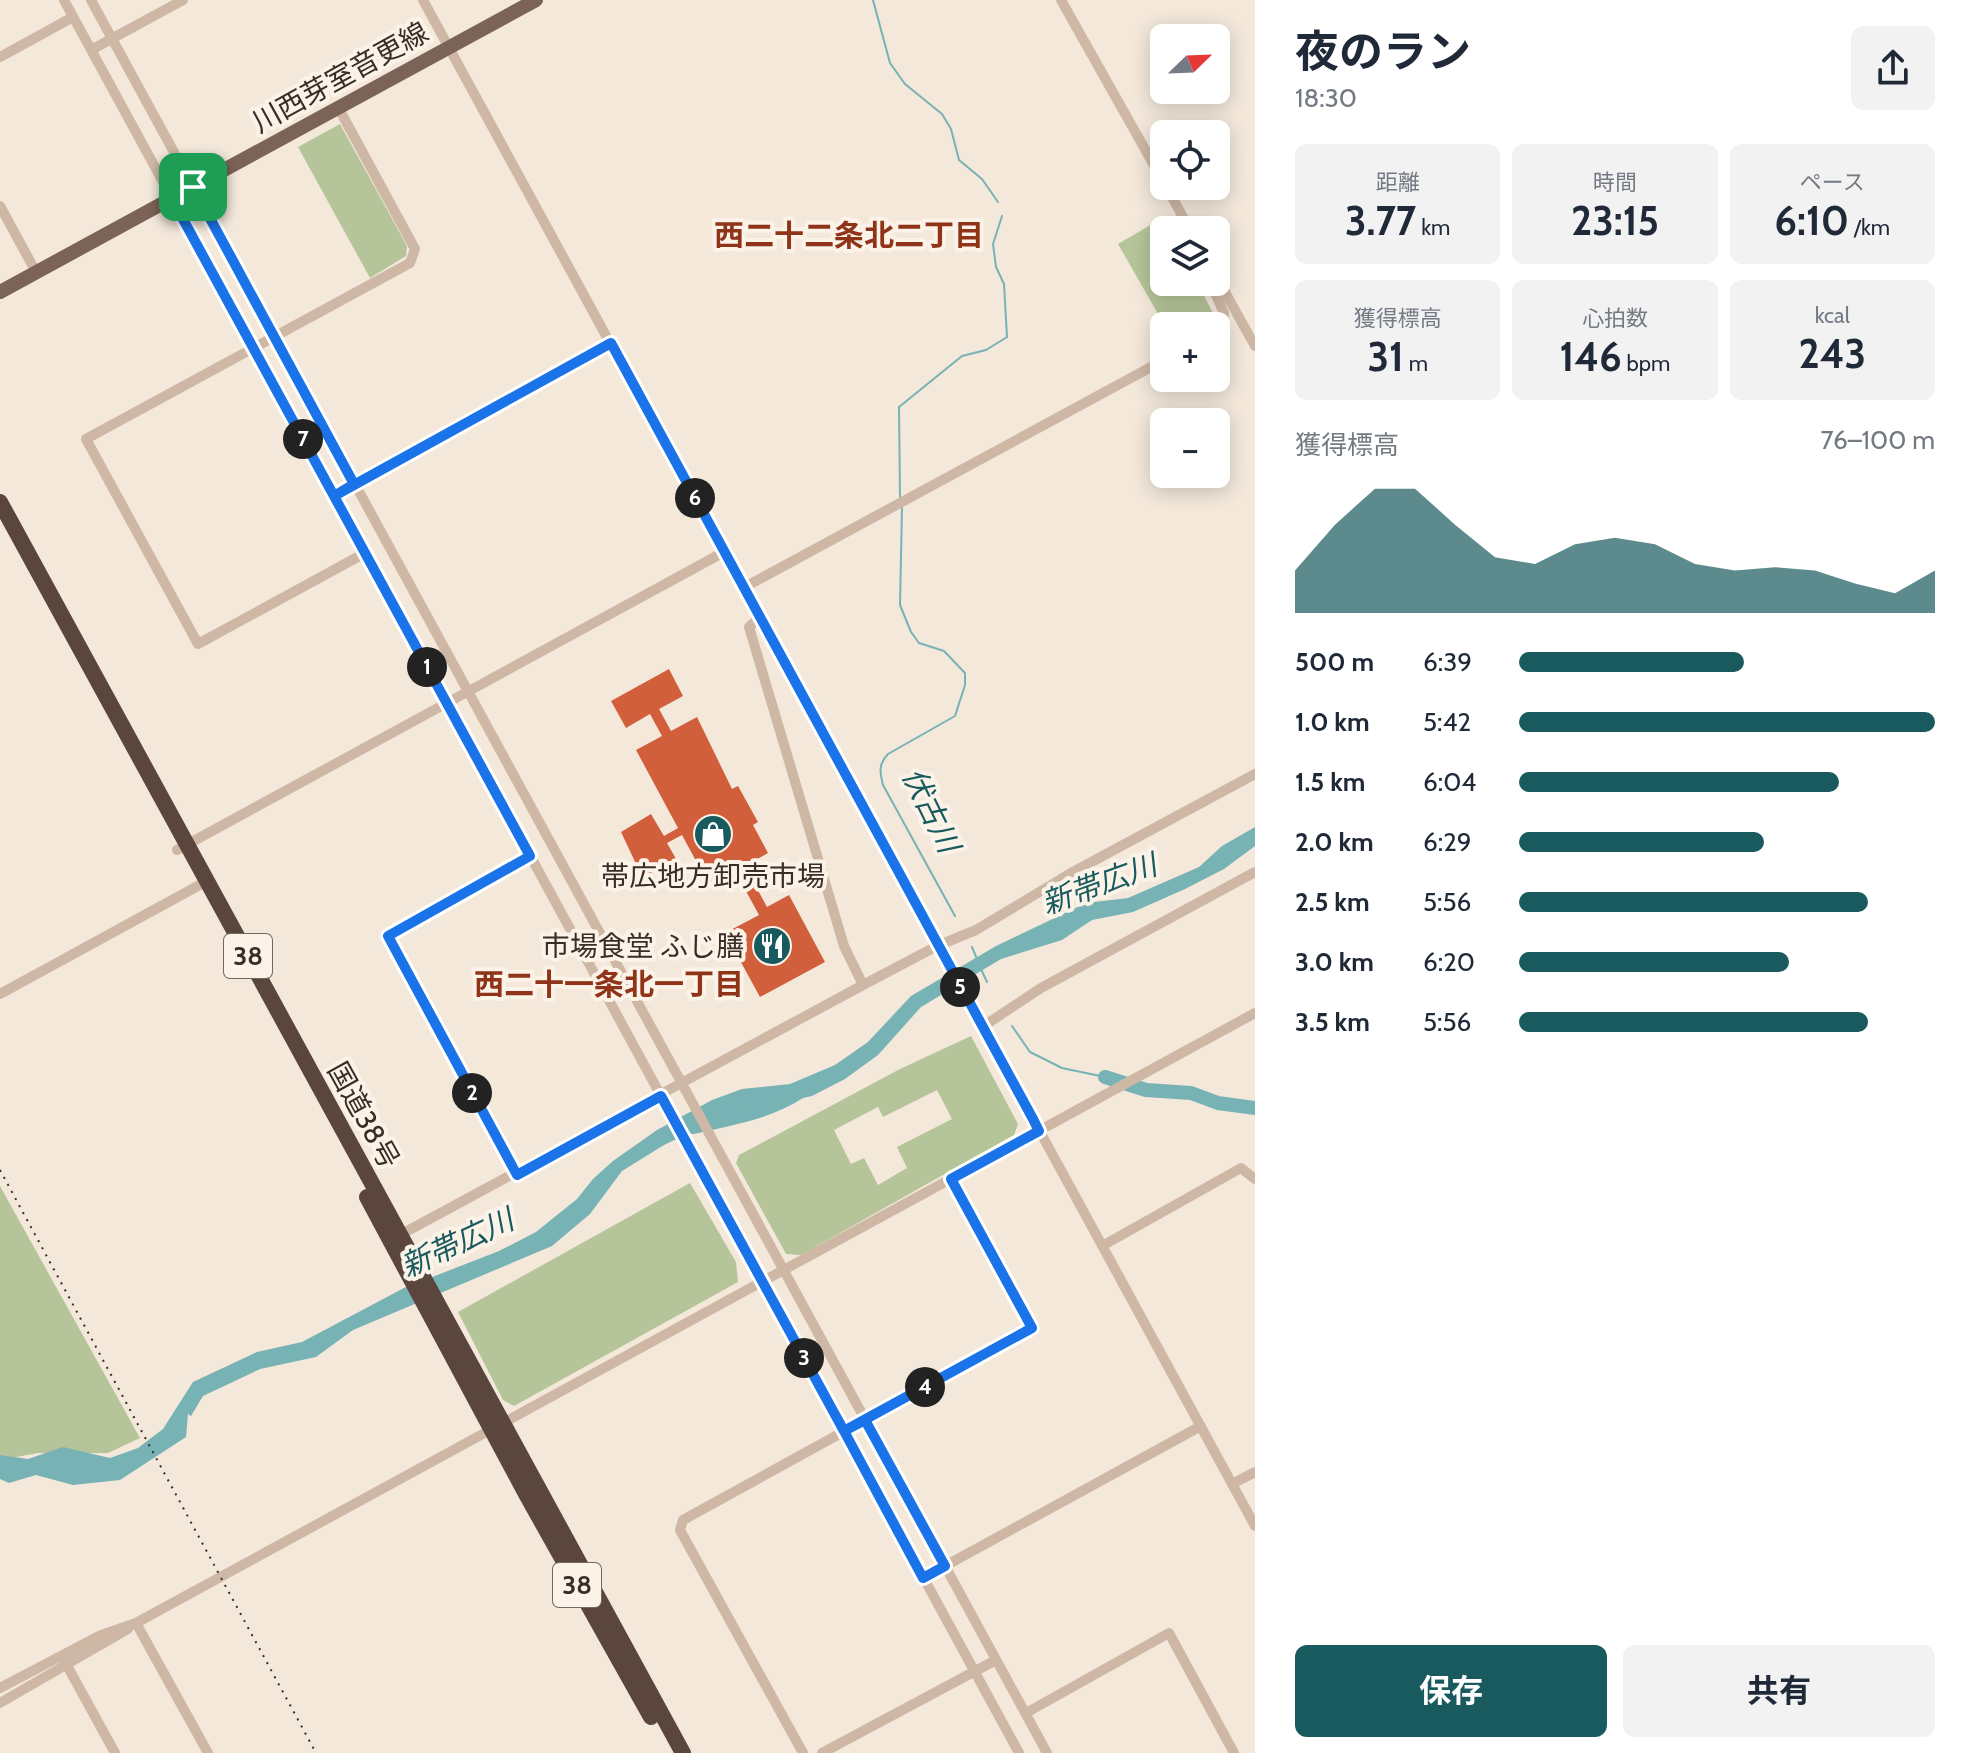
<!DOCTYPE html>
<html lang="ja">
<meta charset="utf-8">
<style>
body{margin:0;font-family:Cabin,"Noto Sans JP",sans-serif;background:#f2f2f3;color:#1f2937;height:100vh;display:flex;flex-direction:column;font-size:30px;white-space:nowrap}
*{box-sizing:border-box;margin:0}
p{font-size:26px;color:#747a83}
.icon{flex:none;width:44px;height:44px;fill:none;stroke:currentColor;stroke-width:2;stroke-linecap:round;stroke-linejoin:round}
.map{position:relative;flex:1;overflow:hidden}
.details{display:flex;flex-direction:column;background:#fff;width:720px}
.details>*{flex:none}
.needle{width:52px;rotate:67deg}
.controls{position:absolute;left:1150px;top:24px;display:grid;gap:16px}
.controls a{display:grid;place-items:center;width:80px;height:80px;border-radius:12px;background:#fff;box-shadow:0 4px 20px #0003;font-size:40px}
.pin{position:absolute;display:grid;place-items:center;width:68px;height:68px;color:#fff;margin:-34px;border-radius:16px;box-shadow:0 4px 12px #0006}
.km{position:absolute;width:40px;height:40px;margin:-20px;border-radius:50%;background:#222;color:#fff;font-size:22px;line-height:40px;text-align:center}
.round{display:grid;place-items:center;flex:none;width:84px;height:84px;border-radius:12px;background:#f2f2f3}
.head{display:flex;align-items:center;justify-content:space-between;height:136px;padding:0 40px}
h1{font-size:44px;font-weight:700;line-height:60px}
.stats{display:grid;grid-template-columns:repeat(3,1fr);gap:12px;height:136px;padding:8px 40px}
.stats div{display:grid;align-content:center;border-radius:12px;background:#f2f2f3;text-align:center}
.stats b{font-size:40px;font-weight:700}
.stats small{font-size:22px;font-weight:400}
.stats p{font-size:22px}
.chart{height:224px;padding:16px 40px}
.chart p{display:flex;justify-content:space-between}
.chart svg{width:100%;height:144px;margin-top:8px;fill:#195a5e;opacity:.7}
.button{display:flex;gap:16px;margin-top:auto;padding:16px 40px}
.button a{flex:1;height:92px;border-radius:12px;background:#195a5e;color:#fff;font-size:32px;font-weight:700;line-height:92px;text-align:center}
.button a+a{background:#f2f2f3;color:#1f2937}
ul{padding:0 40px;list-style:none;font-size:26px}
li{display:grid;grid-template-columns:128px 96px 1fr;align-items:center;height:60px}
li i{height:20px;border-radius:10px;background:#195a5e}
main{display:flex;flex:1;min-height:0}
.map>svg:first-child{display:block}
</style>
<main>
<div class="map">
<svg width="1255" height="1753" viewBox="0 0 1255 1753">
<rect width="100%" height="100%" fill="#f4e8db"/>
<path fill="#b6c599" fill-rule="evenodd" d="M340,124L407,246L406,256L370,278L298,147Z
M1159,220L1166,222L1170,230H1164V282H1197L1218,323L1212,326H1165L1118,244Z
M971,1036L1018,1124L1014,1135L801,1255L786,1254L736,1163L739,1155L900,1069ZM937,1090L952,1119L897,1147L907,1168L878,1185L864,1158L851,1164L834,1130L878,1107L883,1117Z
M690,1183L736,1262L738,1282L514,1406L503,1400L458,1312Z
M0,1186L140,1438L108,1453H38L0,1460Z"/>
<path fill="#77b2b4" d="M1255,827V846L1224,869L1185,889L1133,912L1092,920L1062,940L1001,959L921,1007L878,1055L845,1079L812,1096L726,1115L664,1145L622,1171L590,1214L552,1246L353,1330L316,1357L260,1369L203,1396L191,1416L188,1414L186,1437L120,1480L73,1485L36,1475L9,1483L0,1479V1455L28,1459L63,1447L110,1458L138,1448L163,1429L193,1382L257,1352L302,1342L404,1288L499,1251L536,1232L577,1199L593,1179L613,1161L657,1130L712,1100L742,1089L790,1084L835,1065L868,1042L911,996L996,946L1086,903L1128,898L1199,867L1222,846Z"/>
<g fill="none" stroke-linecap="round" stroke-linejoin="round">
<path stroke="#77b2b4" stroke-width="2" d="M873,0L890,63L905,84L942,114L951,129L959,160L982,179L998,202
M900,497L899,407L962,356L986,350L1007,337L1004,284L996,267L993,244L1002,216
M902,508L900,605L911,632L919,643L944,651L965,673V685L955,716L888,754C878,764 880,773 883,785L955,916
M972,947L977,959
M981,969L987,982
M1012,1026L1030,1052L1062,1068L1105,1077"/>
<path stroke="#77b2b4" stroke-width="14" d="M1105,1077L1146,1090L1191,1093L1218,1103L1255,1108
M693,1127C731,1118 768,1113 801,1091"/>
</g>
<path fill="#d15f3c" d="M669,669L683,696L659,709L671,731L697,717L732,789L738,786L758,822L753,825L768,853L745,866L767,907L789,895L825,962L760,997L725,933L759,915L735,871L709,885L682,835L667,843L676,859L649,874L637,866L621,832L651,814L664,836L678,828L636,750L662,736L650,714L626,728L611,701Z"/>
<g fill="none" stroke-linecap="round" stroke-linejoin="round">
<path stroke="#ceb8a5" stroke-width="10" d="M64,0L1019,1753
M91,0L1047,1753
M423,0L1255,1526
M1061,0L1164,183
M91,50L183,0
M0,57L73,17
M338,107L415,249L410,263L86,439L198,644L365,553
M1166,186L1190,230
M0,206L36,272
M1216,276L1255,346
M1210,282L1224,313L1223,328L1216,333
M334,496L611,343
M743,588L1164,360
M759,618L749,627L844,946L863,985
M177,850L724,552
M0,994L207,881
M982,1027L1041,988L1255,872
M517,1175L388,936L530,856
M398,1236L863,985L937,946L976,930L1071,873L1255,774
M1102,1246L1241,1168L1255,1179
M1232,1484L1255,1472
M923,1578L1201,1426
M136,1623L208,1753
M64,1660L115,1753
M0,1688L101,1635L136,1623L1255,1013
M0,1703L128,1629
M1026,1713L1169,1633L1234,1753
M803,1753L680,1530L683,1520L1032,1328L951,1179
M822,1753L996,1660"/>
<path stroke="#7c6357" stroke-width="14" d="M0,292L536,0"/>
<path stroke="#5b463d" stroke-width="16" d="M0,502L683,1753
M367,1197L526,1494L651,1717"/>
<path stroke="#392d27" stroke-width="2" stroke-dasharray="2 6" stroke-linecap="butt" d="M0,1170L316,1753"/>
</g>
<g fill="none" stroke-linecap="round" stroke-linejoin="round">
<g stroke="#fff" stroke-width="16">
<path id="route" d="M193,187L354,484L334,496L530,856L388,936L517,1175L661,1096L844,1431L865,1420L945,1566L923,1578L844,1431L1032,1328L951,1179L1039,1131L1033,1119L611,343L334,496L172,199L193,187"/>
</g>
<use href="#route" stroke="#1a73e8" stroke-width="10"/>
</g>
<defs>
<g id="shop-disc" transform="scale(2)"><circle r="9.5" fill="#195a5e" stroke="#fbf2e8"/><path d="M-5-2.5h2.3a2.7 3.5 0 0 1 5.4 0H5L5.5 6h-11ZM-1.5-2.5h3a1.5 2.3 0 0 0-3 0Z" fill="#fff"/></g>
<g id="restaurant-disc" transform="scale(2)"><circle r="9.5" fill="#195a5e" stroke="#fbf2e8"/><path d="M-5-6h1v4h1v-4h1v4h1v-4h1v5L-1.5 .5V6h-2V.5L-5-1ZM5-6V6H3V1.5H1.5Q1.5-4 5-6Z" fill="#fff"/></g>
</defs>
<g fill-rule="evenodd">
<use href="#shop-disc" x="713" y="834"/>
<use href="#restaurant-disc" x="772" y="946"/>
</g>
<g text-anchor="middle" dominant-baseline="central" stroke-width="8" stroke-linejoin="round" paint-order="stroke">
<g fill="#fbf2e8" stroke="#736861" stroke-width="2">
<rect x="224" y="934" width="48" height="44" rx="6"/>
<rect x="553" y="1563" width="48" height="44" rx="6"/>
</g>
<g font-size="26" font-weight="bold" fill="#392d27">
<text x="248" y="956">38</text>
<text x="577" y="1585">38</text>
</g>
<g font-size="28" fill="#392d27" stroke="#fbf2e8">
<text transform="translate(340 77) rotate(-29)">川西芽室音更線</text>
<text transform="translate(364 1115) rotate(61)">国道38号</text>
</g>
<g font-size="28" fill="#392d27" stroke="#fbf2e8">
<text x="713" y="876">帯広地方卸売市場</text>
<text x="744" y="946" text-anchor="end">市場食堂 ふじ膳</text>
</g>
<g font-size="30" font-weight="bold" fill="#8f3419" stroke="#fbf2e8">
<text x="849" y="235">西二十二条北二丁目</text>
<text x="609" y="984">西二十一条北一丁目</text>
</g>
<g font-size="30" font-style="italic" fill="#195a5e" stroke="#fbf2e8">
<text transform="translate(931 810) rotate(64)">伏古川</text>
<text transform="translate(1099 884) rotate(-20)">新帯広川</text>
<text transform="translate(457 1243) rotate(-25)">新帯広川</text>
</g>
</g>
</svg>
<div class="controls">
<a><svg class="needle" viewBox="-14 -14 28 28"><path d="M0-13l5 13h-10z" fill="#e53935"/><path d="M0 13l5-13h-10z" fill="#747a83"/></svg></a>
<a><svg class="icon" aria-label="locate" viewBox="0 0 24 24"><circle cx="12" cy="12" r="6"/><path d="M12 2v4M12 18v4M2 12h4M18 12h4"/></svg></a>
<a><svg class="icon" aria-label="layers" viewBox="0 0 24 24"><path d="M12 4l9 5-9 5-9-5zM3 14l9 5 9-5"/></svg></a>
<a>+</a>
<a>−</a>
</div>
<div class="pin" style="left:193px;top:187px;background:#1e9e55"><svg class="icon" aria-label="arrive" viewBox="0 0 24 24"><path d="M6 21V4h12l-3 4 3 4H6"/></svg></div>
<b class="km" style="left:427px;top:667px">1</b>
<b class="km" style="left:472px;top:1093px">2</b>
<b class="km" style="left:804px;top:1358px">3</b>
<b class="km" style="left:925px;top:1387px">4</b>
<b class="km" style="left:960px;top:987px">5</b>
<b class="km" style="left:695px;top:498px">6</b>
<b class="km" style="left:303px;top:439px">7</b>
</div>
<section class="details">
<div class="head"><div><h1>夜のラン</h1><p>18:30</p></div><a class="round"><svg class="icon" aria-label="share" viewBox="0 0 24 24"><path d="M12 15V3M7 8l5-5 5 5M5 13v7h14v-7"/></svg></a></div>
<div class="stats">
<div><p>距離</p><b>3.77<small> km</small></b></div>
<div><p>時間</p><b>23:15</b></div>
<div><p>ペース</p><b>6:10<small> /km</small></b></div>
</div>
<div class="stats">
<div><p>獲得標高</p><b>31<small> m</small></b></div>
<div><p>心拍数</p><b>146<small> bpm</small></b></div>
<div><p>kcal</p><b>243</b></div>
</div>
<div class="chart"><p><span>獲得標高</span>76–100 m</p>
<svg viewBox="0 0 160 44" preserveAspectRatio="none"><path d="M0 44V31L10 17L20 6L30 6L40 17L50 27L60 29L70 23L80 21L90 23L100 29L110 31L120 30L130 31L140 35L150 38L160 31V44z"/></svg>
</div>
<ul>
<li><b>500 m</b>6:39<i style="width:54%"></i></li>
<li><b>1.0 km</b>5:42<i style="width:100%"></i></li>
<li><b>1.5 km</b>6:04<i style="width:77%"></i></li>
<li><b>2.0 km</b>6:29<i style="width:59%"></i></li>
<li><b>2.5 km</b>5:56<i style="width:84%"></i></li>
<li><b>3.0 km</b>6:20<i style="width:65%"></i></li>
<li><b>3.5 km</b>5:56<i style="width:84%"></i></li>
</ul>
<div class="button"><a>保存</a><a>共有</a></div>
</section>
</main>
